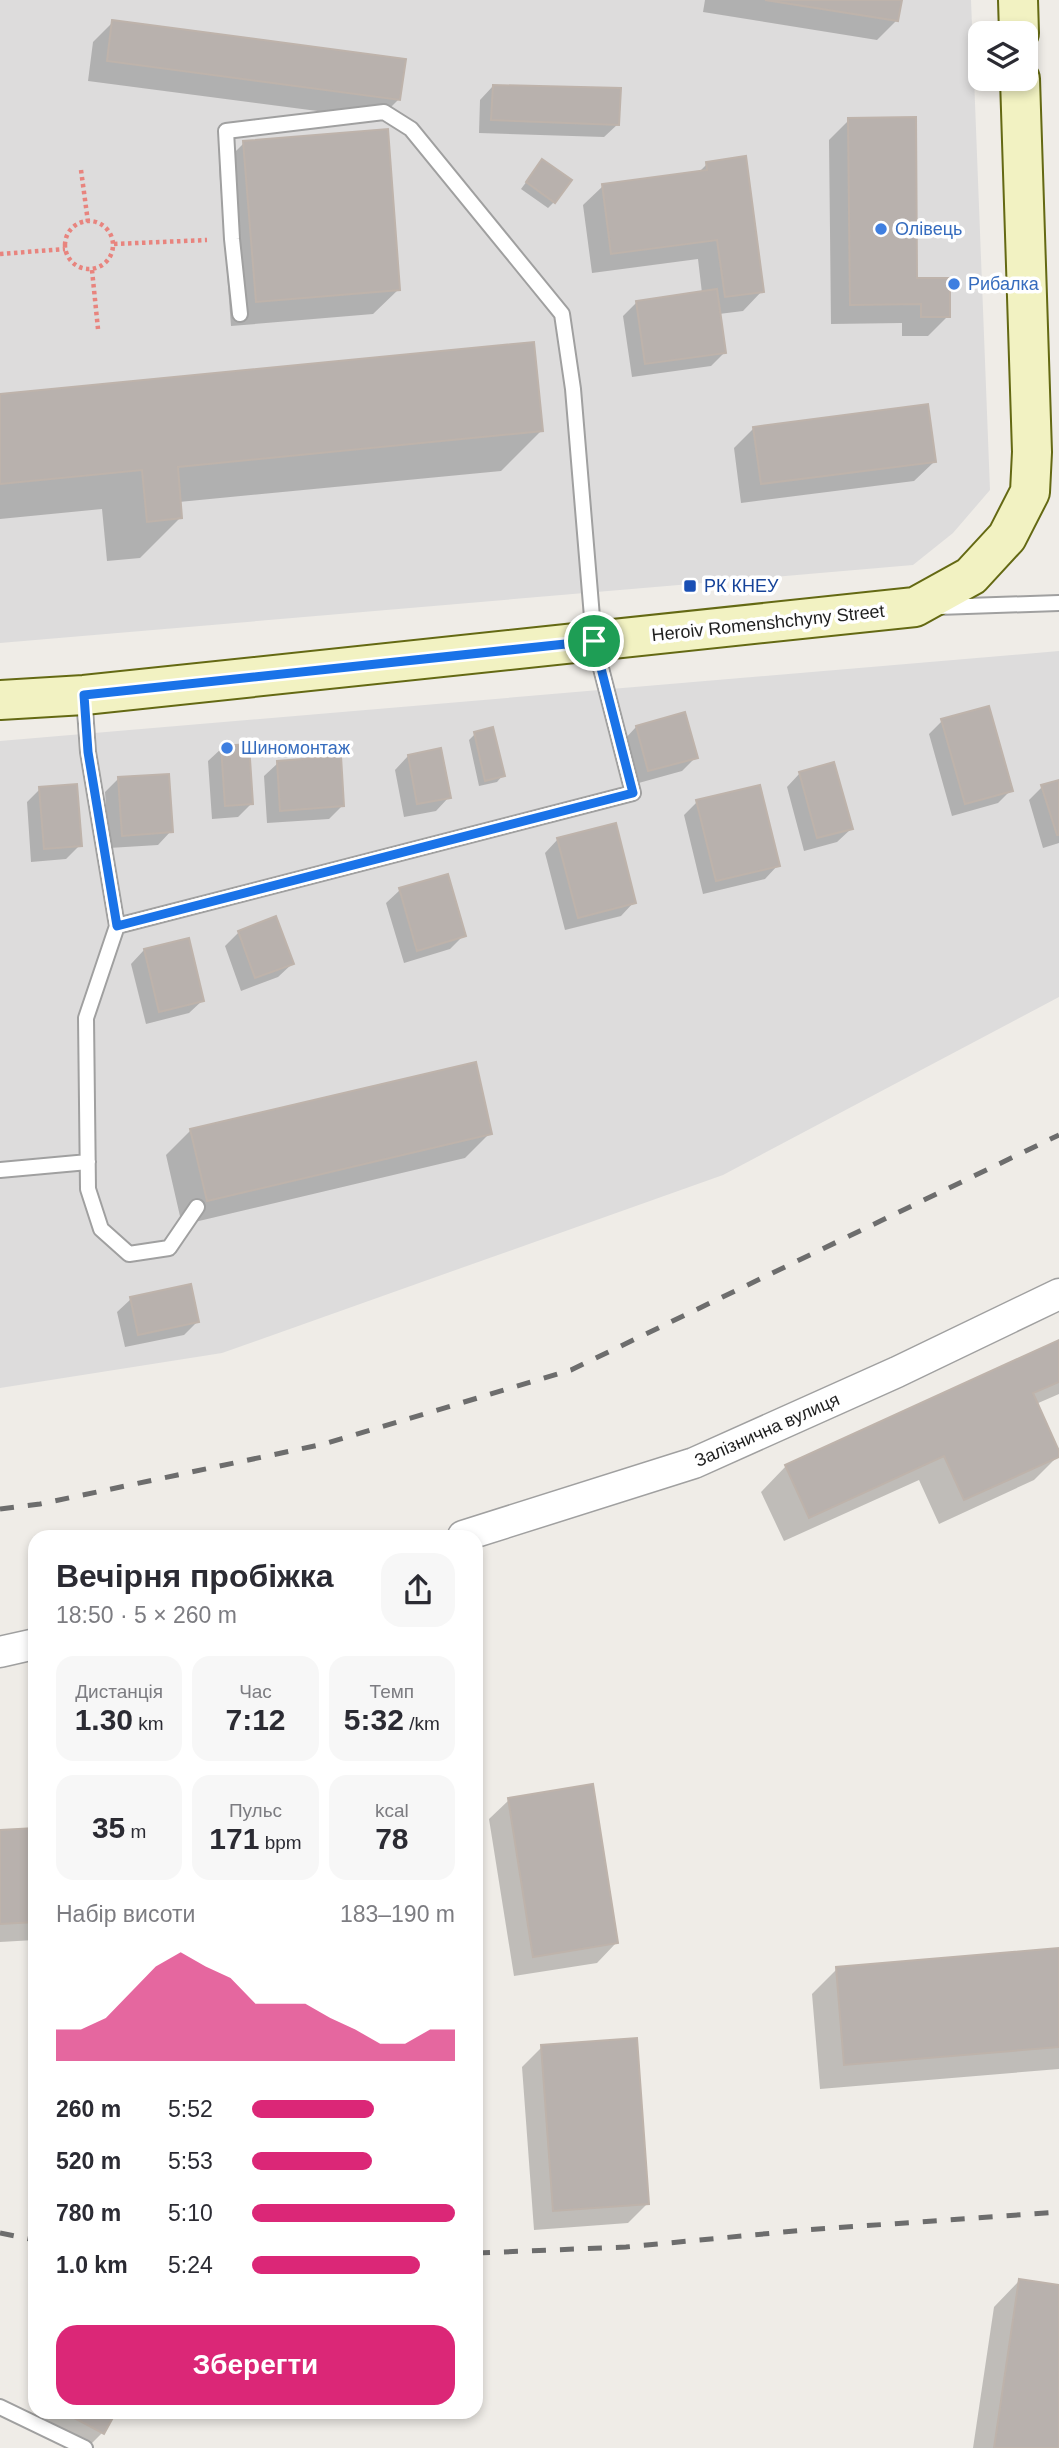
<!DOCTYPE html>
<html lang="uk">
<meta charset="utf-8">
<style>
body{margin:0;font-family:Arial,sans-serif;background:#f7f7f7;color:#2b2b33;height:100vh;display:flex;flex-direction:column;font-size:26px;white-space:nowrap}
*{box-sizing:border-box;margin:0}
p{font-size:23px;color:#7c7c81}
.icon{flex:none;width:38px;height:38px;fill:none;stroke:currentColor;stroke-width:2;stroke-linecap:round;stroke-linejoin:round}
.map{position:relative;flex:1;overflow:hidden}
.side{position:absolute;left:28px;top:1530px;width:455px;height:889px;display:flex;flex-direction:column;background:#fff;border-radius:21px;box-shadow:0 4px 10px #0003}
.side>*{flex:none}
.tools{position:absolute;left:968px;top:21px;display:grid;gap:14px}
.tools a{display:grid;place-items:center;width:70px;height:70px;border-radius:14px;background:#fff;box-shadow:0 4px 10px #0003;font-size:35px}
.pin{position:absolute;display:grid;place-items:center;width:60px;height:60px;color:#fff;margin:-30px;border:4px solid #fff;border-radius:50%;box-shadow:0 2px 7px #0007}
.round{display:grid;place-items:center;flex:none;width:74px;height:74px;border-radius:21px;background:#f7f7f7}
.summary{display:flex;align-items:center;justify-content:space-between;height:119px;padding:0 28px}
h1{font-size:32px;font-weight:700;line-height:52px}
.figures{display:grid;grid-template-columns:repeat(3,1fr);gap:10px;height:119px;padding:7px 28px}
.figures div{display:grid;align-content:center;border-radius:18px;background:#f7f7f7;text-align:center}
.figures b{font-size:30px;font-weight:700}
.figures small{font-size:19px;font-weight:400}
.figures p{font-size:19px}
.chart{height:196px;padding:14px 28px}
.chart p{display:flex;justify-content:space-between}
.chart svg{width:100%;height:126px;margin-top:7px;fill:#db2777;opacity:.7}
.action{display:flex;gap:14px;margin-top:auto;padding:14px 28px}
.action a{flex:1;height:80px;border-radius:21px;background:#db2777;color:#fff;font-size:28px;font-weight:700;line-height:80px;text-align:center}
ul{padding:0 28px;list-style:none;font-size:23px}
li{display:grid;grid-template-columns:112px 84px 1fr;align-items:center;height:52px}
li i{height:18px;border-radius:9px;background:#db2777}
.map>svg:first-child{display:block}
</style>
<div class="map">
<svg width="1059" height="2448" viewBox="0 0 1059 2448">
<rect width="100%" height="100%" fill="#efece7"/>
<path fill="#dddcdc" d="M0,0H971L990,490L953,533L913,565L0,643Z
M1059,651V997L723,1175L222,1353L0,1388V741Z"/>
<path fill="#0003" d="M705,0H900L897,20L877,40L703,12Z
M113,22L399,99L379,119L88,81L93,42Z
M493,86L618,124L604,137L479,133L480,100Z
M849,120L916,280L948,316L928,336H902V323L831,324L829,140Z
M244,143L399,289L373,314L231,326L219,168Z
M542,161L554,202L548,208L521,189Z
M707,164L762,291L743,311L719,314L725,352L711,366L632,377L623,316L637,302L702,293L698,259L592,273L583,205L603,186L698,173Z
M0,396L541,431L501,471L179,502L180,518L140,558L107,561L102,509L0,519Z
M754,428L934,462L914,481L741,503L734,448Z
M942,721L1011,790L998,803L952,816L929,734Z
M636,727L696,757L682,771L635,784L623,741Z
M475,734L503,775L497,782L479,786L469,740Z
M222,748L252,803L238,817L212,819L208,761Z
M408,756L449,797L436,811L404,817L395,770Z
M278,763L343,805L329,819L267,823L264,776Z
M800,773L851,829L837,842L804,851L787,787Z
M118,779L171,831L158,845L109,848L105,792Z
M1059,782V843L1043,848L1029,800L1042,787Z
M40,789L80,845L66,859L31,862L27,802Z
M697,802L778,865L765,879L703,894L684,815Z
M558,839L634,902L621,916L565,930L545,853Z
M400,890L464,935L450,949L404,963L386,903Z
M239,932L292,964L278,977L241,991L225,946Z
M144,950L203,1000L189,1013L146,1024L131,964Z
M191,1130L490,1133L465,1158L182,1225L166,1155Z
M131,1299L197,1322L184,1335L125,1347L117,1312Z
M1059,1342V1394L1036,1404L1059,1455L1034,1480L939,1524L919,1480L784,1541L761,1492L786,1466Z
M509,1800L616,1943L597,1963L514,1976L489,1819Z
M35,1830V1940L0,1942V1832Z
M1059,1950V2069L820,2089L812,1994L837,1969Z
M542,2047L648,2203L628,2223L534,2230L522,2067Z
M1019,2281L1059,2287V2448H973L994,2307Z
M43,2412H114L102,2433L89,2446L39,2419Z"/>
<path fill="#b8b1ad" stroke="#beb3ab" stroke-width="2" d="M765,0H902L898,21Z
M112,20L406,59L400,100L107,61Z
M493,85L621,88L619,125L491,120Z
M916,117L917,278H950V317H921V304L850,305L848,118Z
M388,129L400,290L256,302L243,141Z
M746,156L764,292L725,297L717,240L611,254L602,184L707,170L706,162Z
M542,159L572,180L555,203L526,182Z
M717,289L726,353L645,364L636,301Z
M534,342L543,431L178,467L182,518L147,522L142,470L0,484V394Z
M928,404L936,462L761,484L753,427Z
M989,706L1013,791L965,804L941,719Z
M685,712L698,758L648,771L636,726Z
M493,727L505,776L485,781L474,732Z
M249,744L253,804L225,806L221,746Z
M441,748L451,798L417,804L408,755Z
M341,756L344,806L280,811L277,761Z
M834,762L853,829L817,838L799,772Z
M169,774L173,832L122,836L118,777Z
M1059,780V835H1057L1041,785Z
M77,784L82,846L44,849L39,787Z
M760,785L780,866L716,881L696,800Z
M616,823L636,903L578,918L557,838Z
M448,874L466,936L417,951L399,888Z
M276,916L294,964L255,978L238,931Z
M189,938L204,1001L159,1012L144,949Z
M476,1062L492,1134L207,1201L190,1129Z
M191,1284L199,1322L138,1335L130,1297Z
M1059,1340V1382L1033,1393L1059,1451V1457L964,1500L944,1456L809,1518L785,1465Z
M593,1784L618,1943L533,1957L508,1798Z
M35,1828V1922L0,1924V1830Z
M1059,1948V2047L844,2065L836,1967Z
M637,2038L649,2204L553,2211L541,2045Z
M1019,2279L1059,2285V2448H994Z
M63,2412H116L104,2434Z"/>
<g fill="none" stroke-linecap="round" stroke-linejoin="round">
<g stroke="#a0a0a0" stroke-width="18">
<path id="lane" d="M938,607L1059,603
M84,695L88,752L117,926L86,1018L88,1189L101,1229L129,1254L169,1248L197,1207
M117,926L633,793L594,641L573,389L562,314L411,129L384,112L226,131L232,239L240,314
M0,1170L88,1162
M0,2407L85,2448"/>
</g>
<g stroke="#a0a0a0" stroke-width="33">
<path id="street" d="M463,1536L694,1463L897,1372L1059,1294
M0,1652L35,1644"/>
</g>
<g stroke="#646913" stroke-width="42">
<path id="secondary" d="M1018,0L1019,33
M0,700L84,695L915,607L971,576L1007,537L1030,492L1032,452L1020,79"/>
</g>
<path stroke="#e8847e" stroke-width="4.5" stroke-dasharray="3.5 3.5" stroke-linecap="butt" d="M81,170L88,222
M65 245a24 24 0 1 1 48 0a24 24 0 1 1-48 0Z
M114,244L207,240
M0,254L65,249
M92,270L98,329"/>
<use href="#lane" stroke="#fff" stroke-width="14"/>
<use href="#street" stroke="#fff" stroke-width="30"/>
<use href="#secondary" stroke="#f2f2c2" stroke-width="38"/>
<path stroke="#6d6d6d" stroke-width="5" stroke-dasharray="14 14" stroke-linecap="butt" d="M0,1509L40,1504L324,1444L571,1370L1059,1135
M0,2233L35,2240
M476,2253L626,2247L805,2230L1059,2212"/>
</g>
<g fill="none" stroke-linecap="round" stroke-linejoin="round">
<g stroke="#fff" stroke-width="14">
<path id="route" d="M594,641L633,793L117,926L88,752L84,695Z"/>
</g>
<use href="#route" stroke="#1a73e8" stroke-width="9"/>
</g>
<g fill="#3f7fe0" stroke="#fff" stroke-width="2.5">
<circle cx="881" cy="229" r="7"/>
<circle cx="954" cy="284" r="7"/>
<circle cx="227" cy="748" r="7"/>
</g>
<rect fill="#1a4fb4" stroke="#fff" stroke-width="2.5" x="683" y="579" width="14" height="14" rx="3.5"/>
<g text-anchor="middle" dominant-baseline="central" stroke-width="7" stroke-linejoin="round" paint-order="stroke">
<g font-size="18" fill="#366cbe" stroke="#fff" text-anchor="start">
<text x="895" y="229">Олівець</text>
<text x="968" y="284">Рибалка</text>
<text x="241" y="748">Шиномонтаж</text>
</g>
<g font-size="18" fill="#164399" stroke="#fff" text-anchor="start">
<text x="704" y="586">РК КНЕУ</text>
</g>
<g font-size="18" fill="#1f1f1f" stroke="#fff">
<text transform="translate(768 623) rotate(-6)">Heroiv Romenshchyny Street</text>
<text transform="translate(767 1430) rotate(-24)">Залізнична вулиця</text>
</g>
</g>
</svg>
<div class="tools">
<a><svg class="icon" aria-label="layers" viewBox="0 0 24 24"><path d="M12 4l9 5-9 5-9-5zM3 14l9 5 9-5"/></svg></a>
</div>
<div class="pin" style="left:594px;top:641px;background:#1e9e55"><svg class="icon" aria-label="arrive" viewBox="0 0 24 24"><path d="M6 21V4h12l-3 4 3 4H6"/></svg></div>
<section class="side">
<div class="summary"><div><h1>Вечірня пробіжка</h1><p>18:50 · 5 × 260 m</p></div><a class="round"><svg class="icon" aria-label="share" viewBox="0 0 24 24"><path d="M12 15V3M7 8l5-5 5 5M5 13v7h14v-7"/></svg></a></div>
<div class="figures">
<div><p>Дистанція</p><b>1.30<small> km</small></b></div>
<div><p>Час</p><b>7:12</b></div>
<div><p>Темп</p><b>5:32<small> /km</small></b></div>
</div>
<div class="figures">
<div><b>35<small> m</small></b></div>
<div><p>Пульс</p><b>171<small> bpm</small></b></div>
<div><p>kcal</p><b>78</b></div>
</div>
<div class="chart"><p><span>Набір висоти</span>183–190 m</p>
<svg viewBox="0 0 160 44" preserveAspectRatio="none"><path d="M0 44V33L10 33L20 29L30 20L40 11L50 6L60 11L70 15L80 24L90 24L100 24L110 29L120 33L130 38L140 38L150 33L160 33V44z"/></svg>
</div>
<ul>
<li><b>260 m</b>5:52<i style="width:60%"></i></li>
<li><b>520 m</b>5:53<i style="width:59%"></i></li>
<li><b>780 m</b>5:10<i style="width:100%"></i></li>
<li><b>1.0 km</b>5:24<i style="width:83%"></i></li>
</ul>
<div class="action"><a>Зберегти</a></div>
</section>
</div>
